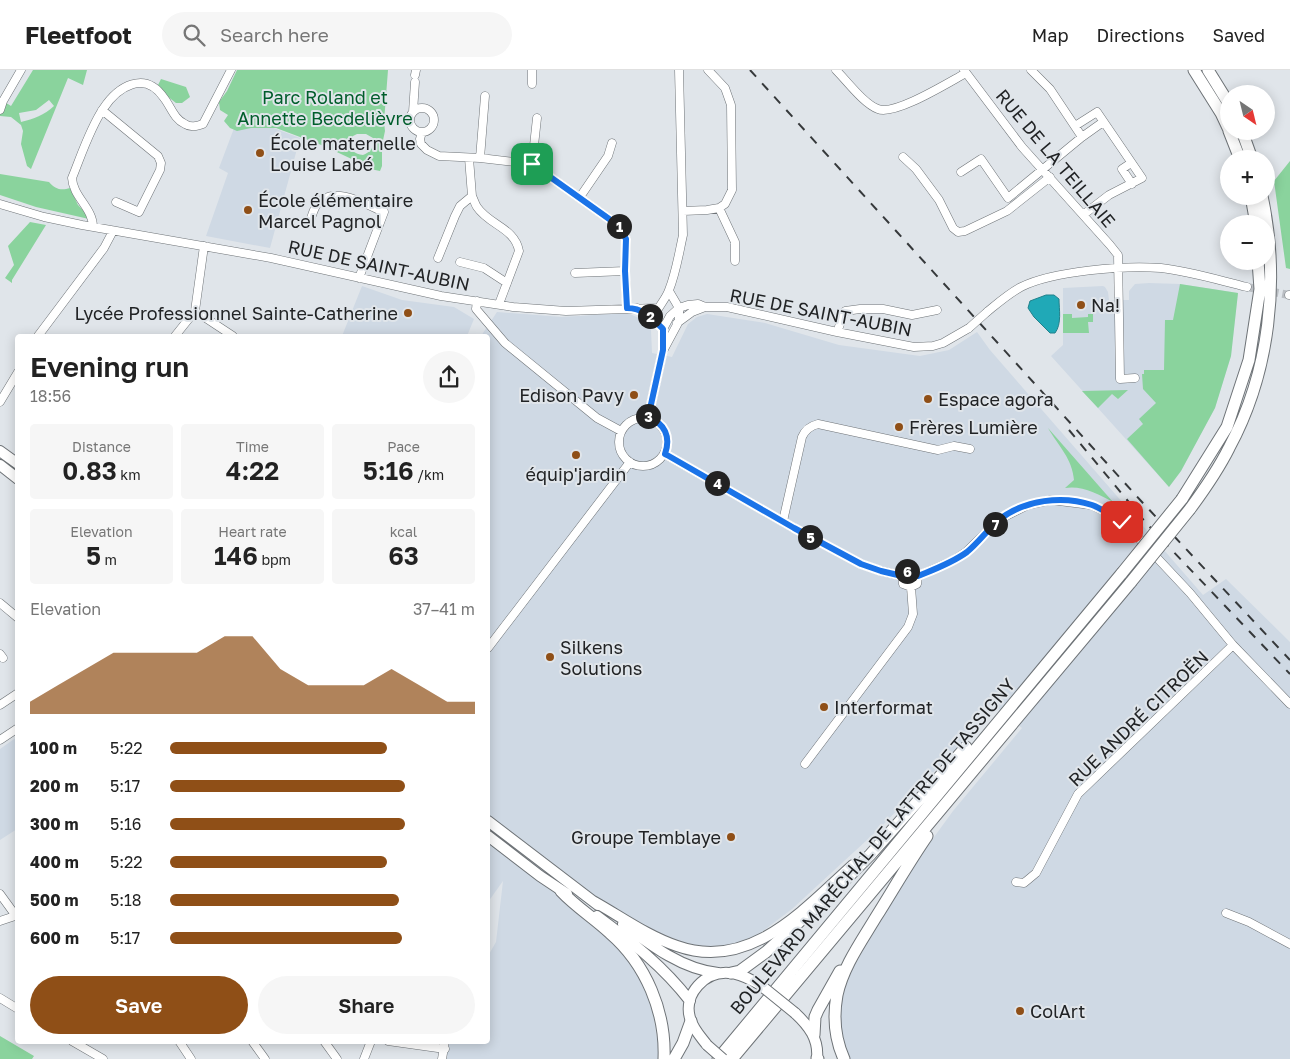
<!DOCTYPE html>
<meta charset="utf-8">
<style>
body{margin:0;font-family:"Golos Text",sans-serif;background:#f6f6f6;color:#222;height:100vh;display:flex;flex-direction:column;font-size:19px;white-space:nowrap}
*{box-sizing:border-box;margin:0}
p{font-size:16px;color:#767676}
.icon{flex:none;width:28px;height:28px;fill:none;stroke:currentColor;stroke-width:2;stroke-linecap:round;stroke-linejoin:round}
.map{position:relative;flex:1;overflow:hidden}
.side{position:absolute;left:15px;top:264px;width:475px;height:710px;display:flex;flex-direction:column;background:#fff;border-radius:5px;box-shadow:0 2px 12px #0003}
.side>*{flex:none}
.needle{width:32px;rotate:145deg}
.controls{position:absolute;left:1220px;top:15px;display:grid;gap:10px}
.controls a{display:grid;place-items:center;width:55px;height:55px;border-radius:50%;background:#fff;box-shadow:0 2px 12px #0003;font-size:25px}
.pin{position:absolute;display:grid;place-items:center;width:42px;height:42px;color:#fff;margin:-21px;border-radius:10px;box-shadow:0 2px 8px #0006}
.km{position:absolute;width:25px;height:25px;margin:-12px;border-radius:50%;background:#222;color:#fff;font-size:14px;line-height:25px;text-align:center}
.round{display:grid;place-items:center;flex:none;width:52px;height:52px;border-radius:26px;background:#f6f6f6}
.headline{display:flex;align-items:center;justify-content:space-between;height:85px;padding:0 15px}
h1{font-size:28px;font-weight:600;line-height:38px}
.metrics{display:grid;grid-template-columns:repeat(3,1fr);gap:8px;height:85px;padding:5px 15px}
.metrics div{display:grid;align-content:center;border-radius:5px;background:#f6f6f6;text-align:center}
.metrics b{font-size:25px;font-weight:600}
.metrics small{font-size:14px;font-weight:400}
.metrics p{font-size:14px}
.chart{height:140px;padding:10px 15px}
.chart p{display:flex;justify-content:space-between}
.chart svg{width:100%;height:90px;margin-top:5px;fill:#8f4f17;opacity:.7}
.cta{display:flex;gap:10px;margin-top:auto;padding:10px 15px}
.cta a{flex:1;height:58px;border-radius:30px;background:#8f4f17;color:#fff;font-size:20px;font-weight:600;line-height:58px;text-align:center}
.cta a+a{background:#f6f6f6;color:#222}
ul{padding:0 15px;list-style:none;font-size:16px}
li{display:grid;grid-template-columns:80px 60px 1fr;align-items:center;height:38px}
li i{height:12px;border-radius:6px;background:#8f4f17}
header{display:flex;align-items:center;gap:30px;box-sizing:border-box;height:70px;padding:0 25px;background:#fff;border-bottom:1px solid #e0e0e0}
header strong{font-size:24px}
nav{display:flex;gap:28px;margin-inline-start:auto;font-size:18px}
.search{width:350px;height:45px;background:#f6f6f6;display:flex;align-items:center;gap:12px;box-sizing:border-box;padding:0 18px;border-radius:28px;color:#767676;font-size:19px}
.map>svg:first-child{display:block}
</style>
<header>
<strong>Fleetfoot</strong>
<div class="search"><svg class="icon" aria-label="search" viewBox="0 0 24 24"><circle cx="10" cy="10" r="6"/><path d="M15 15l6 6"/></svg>Search here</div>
<nav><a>Map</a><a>Directions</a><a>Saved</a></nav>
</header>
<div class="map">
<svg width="1290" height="989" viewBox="0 0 1290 989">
<rect width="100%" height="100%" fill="#e0e5ea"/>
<path fill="#cfd9e4" d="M239,45L300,68L270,178L206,166L228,103L219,98Z
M1149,213L1180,214L1238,223L1231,286L1215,338L1181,401L1169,417L1051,286L1063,275V218L1103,216L1105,217L1108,222L1109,230H1129V221L1135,214Z
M362,216L402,230L454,237L474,249L467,266H342Z
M497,242L562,247L611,244H630L643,250L651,260L652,283L672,287L688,254L697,247L707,244L765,253L839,275L920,286L949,280L977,262L990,280L1203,525L1226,509L1290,572V989H848L841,976L838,939L843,919L850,903L905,807L953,741L1022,658L996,637L880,758L792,839L759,864L733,875L710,876L689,875L662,865L632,850L597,828L570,809L557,824L596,854L640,903L651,930L658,976V989H442L445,971H488V886L496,872L503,811L488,832V266H481Z
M17,667V759L0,770V679Z"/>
<path fill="#8ad39d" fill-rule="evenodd" d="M33,0H87L83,15L68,8L31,99L27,96L21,74L23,61L21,55L11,47L0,46V29L11,36ZM49,30L54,36C44,45 34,49 21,52L19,43L36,40Z
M237,0H388L384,52L385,61L382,75V96L380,101L375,100L324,76L276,58H251L237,61L230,58L224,51L228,45L220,40L219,32L227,21ZM357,64H366L373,68C375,76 371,82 363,85C350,83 350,77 353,66Z
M161,9L186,17L190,27L182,33H176L167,26L158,15Z
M1290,91V199L1286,198L1274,111Z
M0,104L49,112C55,119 61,121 70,118L78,135L88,145L89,149L36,137L0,125Z
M30,152L46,155L12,210V213L5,208L14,195L8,176Z
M1180,214L1238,223L1231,286L1215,338L1181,401L1169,417L1127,369L1143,354L1139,349L1156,333L1143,319L1142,304H1144V300H1164L1165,250H1173Z
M1063,244H1072V248L1088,247V244H1093V252H1088L1089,263H1063Z
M1128,320L1118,329L1112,324L1098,338L1082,321Z
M1048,358L1113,432C1099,424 1081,415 1065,418L1074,410C1072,388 1059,377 1048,358Z
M0,966L34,986L32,989H0Z"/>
<path fill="#20a9b7" stroke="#20818b" d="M1046,225H1054L1059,229C1059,239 1062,254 1055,263H1050L1034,247L1028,238L1030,231Z"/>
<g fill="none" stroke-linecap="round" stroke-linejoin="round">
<path stroke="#babec3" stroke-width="8" stroke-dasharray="8 4" stroke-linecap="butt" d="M1247,217L1289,225"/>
<g stroke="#6e7377" stroke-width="9">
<path id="minor" d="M836,0C847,11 864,34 878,39C895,46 949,12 966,3
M964,0L1022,77L1110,175L1118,185L1120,309L1135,308
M1031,0L1050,19L1082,67
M415,5L416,0
M532,14V0
M410 50a12 12 0 1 1 24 0a12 12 0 1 1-24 0Z
M0,40L3,31L21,0
M102,40L158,86L161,93L160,100L139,142L116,132
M413,42L415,12
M1075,56L1097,42L1142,108L1109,125L1083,145
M422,62L420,69L421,74L427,80L439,86L480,88L532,94L619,156L624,163L626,169L625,201L627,238
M903,87L916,99L939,130L953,158L958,162L965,161L1007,141L1050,107
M480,88L485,26
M1131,93L1122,99L1132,114
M532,94L537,48
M961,102L981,89L1008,128L1082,67L1103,52
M472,126C474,130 475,134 477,137C489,155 515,158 519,181L499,234
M580,127L608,86L612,73
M0,134L44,147L82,155L271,188L441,226L513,237L566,241L657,238
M719,138L735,172V191
M683,141L707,140L719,138L725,134L732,120L731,35L725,18L708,0
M310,151C312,146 314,137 318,133C335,115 367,135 384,142L359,208
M93,157C93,138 73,127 72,108C81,86 90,58 103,39C118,16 145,0 164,28C171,37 174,49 185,54C191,58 197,56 203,54L231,0
M438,188L455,146L460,136L472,126L469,88
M460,192L484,198L507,213
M575,203L625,201
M1289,225H1290
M477,231L476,239L505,273L597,348L621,361
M637,238L654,248L663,259
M195,241L233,266
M987,242C998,233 1008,224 1021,217C1053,201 1125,195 1161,198C1189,201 1218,210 1247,217
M654,248C657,237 665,231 669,220C676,203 679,183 683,165L679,0
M677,253L692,242L705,237
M837,262L845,241L860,239H883L912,245L937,240
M38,266L104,178L113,161
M175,266L195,241L204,176
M664,279L679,251V238L669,221
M0,332L18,302
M619 372a24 24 0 1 1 48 0a24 24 0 1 1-48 0Z
M648,348L663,280V259L670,246L679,238L688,235L698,234L705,237H727L837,262L914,277L933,276L943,273L969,258
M665,384L794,458L861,494L881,501L902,506
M783,451L802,367C805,360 810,356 818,354L938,380L954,376L970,379
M902,506L903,514L911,517L917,514L918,506
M902,506L906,502L912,501L918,506
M918,506L954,490L966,482L1000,449L1028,435L1051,430L1091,435L1112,445L1131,460L1190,523L1233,575L1290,634
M0,533L18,548
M488,578L630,392
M0,584L3,588
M0,635L18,623
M0,670L18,658
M805,694L908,557L913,544L911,517
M1016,812L1024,813L1036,803L1078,724L1233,575
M0,824L16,846
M1226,843L1249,852L1290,874
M0,851L18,845
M0,928L18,939
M72,971L103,989
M179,971L191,989
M252,971L265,989
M324,971L337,989
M388,971L445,979
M364,989L371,971
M442,989L445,971"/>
</g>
<g stroke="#6e7377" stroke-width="12">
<path id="major" d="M0,381L18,394
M0,395L18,409
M488,751L598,835
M488,766L540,806L567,824
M593,831C620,846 647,866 677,876C750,902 804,839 853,795
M597,846C631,871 664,897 690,931
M623,854C652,876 682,899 718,903
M795,943C809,956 819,969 817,989
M707,975C701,967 693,959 690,948C683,924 705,901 729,903C740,903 749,909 759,914"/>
</g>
<g stroke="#6e7377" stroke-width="13">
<path id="highway" d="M1194,0L1221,43L1229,60
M1208,0L1229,34
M1229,61L1240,89
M1242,61L1252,89
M1251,126L1256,154
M1182,429L1227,357L1249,290L1260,219L1258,191
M1190,439C1204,420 1218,400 1229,378C1270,302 1280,210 1262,126
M561,821C576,837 594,848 610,863C646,894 666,942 664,989
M731,903L740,901L766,882L842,813L870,785L966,677
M814,965L815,947L818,940L840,901
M817,988L818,989
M674,989L683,973L691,951
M718,989L1122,503
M732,989L1131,512
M844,989C835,969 833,947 837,925C843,897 861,872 876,847C893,820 909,792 927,766"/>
</g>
<use href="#minor" stroke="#fff" stroke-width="8"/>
<use href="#major" stroke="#fff" stroke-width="10"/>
<use href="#highway" stroke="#fff" stroke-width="11"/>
<path stroke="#36393b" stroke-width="2" stroke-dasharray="9 9" stroke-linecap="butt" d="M750,0L1142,432L1290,590
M1069,360L1147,454L1290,604"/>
<g stroke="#6e7377" stroke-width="9" stroke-linecap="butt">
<path id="minor-bridge" d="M969,258L987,242"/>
</g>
<g stroke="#6e7377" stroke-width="12" stroke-linecap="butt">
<path id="major-bridge" d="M759,914L795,943
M707,975L723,989"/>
</g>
<g stroke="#6e7377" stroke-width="13" stroke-linecap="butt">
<path id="highway-bridge" d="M1122,503L1182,429
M1131,512L1190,439"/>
</g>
<use href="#minor-bridge" stroke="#fff" stroke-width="8"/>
<use href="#major-bridge" stroke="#fff" stroke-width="10"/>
<use href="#highway-bridge" stroke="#fff" stroke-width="11"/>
</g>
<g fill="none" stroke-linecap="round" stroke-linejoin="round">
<g stroke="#fff" stroke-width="10">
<path id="route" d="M532,94L619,156L626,169L625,201L627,238C643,238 652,248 663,259V280L648,348C665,353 671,367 665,384L667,385L794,458L861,494L881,501L902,506L906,502L912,501L918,506C935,499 952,493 967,482C979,472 988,459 1000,449C1025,430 1062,425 1092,435C1103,439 1113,446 1122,452"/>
</g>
<use href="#route" stroke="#1a73e8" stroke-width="6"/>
</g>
<g fill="#8f4f17" stroke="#e0e5ea" stroke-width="2">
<circle cx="260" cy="83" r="5"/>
<circle cx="248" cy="140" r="5"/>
<circle cx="1081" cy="235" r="5"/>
<circle cx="408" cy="243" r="5"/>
<circle cx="634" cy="325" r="5"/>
<circle cx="928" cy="329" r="5"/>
<circle cx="899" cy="357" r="5"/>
<circle cx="576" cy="385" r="5"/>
<circle cx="550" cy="587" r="5"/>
<circle cx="824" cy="637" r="5"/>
<circle cx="731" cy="767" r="5"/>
<circle cx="1020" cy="941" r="5"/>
</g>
<g text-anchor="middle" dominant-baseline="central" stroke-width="4" stroke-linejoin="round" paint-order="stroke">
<g font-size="18" fill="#005d2b" stroke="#e0e5ea">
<text x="325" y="27">Parc Roland et<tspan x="325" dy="21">Annette Becdelièvre</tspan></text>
</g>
<g font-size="18" fill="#212325" stroke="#e0e5ea" text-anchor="start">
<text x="270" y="73">École maternelle<tspan x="270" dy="21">Louise Labé</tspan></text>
<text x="258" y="130">École élémentaire<tspan x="258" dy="21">Marcel Pagnol</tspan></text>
<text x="1091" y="235">Na!</text>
<text x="398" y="243" text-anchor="end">Lycée Professionnel Sainte-Catherine</text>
<text x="624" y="325" text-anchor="end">Edison Pavy</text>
<text x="938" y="329">Espace agora</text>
<text x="909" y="357">Frères Lumière</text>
<text x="576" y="404" text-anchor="middle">équip'jardin</text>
<text x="560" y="577">Silkens<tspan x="560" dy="21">Solutions</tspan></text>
<text x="834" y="637">Interformat</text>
<text x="721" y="767" text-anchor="end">Groupe Temblaye</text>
<text x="1030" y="941">ColArt</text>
</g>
<g font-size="18" fill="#212325" stroke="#e0e5ea">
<text transform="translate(1056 88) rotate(50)">RUE DE LA TEILLAIE</text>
<text transform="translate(379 195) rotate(12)">RUE DE SAINT-AUBIN</text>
<text transform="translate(821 242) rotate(11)">RUE DE SAINT-AUBIN</text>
<text transform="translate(1138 648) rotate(-44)">RUE ANDRÉ CITROËN</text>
<text transform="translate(872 776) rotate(-50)">BOULEVARD MARÉCHAL DE LATTRE DE TASSIGNY</text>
</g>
</g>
</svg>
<div class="controls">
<a><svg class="needle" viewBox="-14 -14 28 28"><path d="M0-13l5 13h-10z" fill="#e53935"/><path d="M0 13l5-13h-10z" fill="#767676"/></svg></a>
<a>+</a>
<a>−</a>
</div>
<div class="pin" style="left:532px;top:94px;background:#1e9e55"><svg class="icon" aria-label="arrive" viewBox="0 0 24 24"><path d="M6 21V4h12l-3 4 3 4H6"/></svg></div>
<div class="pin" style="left:1122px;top:452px;background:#d93025"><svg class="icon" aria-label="check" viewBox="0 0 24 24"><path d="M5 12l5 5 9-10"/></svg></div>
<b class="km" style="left:619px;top:156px">1</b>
<b class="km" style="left:650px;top:246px">2</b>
<b class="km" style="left:648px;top:346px">3</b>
<b class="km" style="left:717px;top:413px">4</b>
<b class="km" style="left:810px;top:467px">5</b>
<b class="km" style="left:907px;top:501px">6</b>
<b class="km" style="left:995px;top:454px">7</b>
<section class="side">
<div class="headline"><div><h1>Evening run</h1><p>18:56</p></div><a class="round"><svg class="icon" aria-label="share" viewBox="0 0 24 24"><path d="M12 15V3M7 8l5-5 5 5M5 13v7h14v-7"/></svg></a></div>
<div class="metrics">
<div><p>Distance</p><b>0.83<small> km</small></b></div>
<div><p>Time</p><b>4:22</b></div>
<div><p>Pace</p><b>5:16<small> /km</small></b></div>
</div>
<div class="metrics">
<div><p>Elevation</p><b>5<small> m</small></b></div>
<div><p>Heart rate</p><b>146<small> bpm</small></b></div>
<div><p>kcal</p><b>63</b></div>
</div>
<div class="chart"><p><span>Elevation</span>37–41 m</p>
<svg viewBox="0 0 160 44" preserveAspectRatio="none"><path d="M0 44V38L10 30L20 22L30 14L40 14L50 14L60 14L70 6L80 6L90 22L100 30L110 30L120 30L130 22L140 30L150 38L160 38V44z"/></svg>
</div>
<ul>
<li><b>100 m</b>5:22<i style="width:71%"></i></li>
<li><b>200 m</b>5:17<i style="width:77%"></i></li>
<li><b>300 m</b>5:16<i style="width:77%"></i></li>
<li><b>400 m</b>5:22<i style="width:71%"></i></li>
<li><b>500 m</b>5:18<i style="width:75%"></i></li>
<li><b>600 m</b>5:17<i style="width:76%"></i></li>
</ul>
<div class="cta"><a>Save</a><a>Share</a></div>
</section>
</div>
